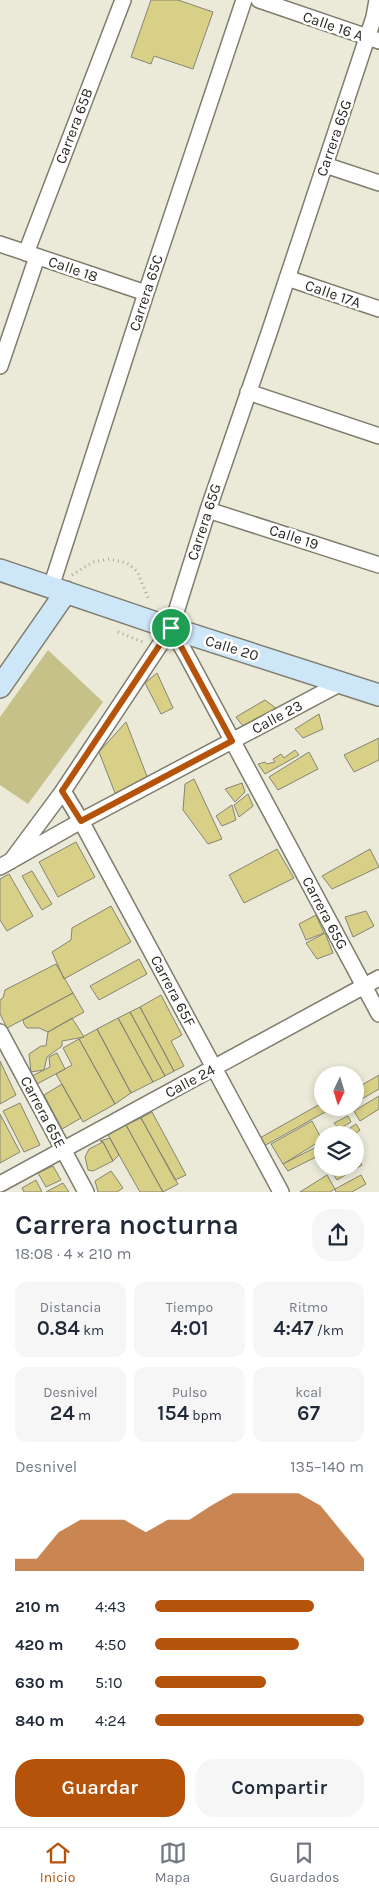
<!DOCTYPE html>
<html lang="es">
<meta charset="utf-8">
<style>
body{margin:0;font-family:Karla,sans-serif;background:#f6f6f7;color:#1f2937;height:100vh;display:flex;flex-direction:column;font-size:19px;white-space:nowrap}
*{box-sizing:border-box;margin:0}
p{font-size:16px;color:#747a83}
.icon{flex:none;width:28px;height:28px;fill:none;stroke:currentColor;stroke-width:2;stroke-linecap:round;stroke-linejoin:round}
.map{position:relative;height:1192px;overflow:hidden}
.drawer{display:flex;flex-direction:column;background:#fff;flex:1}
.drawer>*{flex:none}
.needle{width:32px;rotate:184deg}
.controls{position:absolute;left:314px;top:1066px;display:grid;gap:10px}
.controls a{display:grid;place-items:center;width:50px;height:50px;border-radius:50%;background:#fff;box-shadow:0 2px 8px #0003;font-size:25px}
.pin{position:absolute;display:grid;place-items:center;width:42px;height:42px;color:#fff;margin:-21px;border:2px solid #fff;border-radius:50%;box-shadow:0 1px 5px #0007}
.round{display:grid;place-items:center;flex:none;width:52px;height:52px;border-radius:20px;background:#f6f6f7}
.headline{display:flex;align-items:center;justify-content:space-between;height:85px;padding:0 15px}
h1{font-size:28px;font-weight:600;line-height:38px}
.metrics{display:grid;grid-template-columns:repeat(3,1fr);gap:8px;height:85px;padding:5px 15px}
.metrics div{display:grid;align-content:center;border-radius:12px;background:#f6f6f7;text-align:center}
.metrics b{font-size:21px;font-weight:600}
.metrics small{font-size:14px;font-weight:400}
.metrics p{font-size:14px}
.chart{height:140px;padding:10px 15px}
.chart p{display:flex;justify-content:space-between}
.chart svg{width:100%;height:90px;margin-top:5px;fill:#b45309;opacity:.7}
.cta{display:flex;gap:10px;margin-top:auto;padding:10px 15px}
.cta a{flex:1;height:58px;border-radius:20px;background:#b45309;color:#fff;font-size:20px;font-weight:600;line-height:58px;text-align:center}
.cta a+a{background:#f6f6f7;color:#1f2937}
ul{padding:0 15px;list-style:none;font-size:16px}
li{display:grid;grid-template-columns:80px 60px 1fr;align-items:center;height:38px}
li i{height:12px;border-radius:6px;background:#b45309}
.tabs{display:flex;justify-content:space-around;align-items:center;height:70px;border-top:1px solid #e0e1e3;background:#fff;font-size:14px;color:#747a83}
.tabs a{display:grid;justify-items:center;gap:2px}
.tabs .active{color:#b45309}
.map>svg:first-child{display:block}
</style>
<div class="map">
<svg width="379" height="1192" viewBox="0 0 379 1192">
<rect width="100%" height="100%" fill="#ebead8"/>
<path fill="#c6c188" d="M48,650L103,702L28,804L0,785V717Z"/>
<path fill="#d8d086" stroke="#868575" d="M151,0H178L213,12L193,69L154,56L151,64L131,57Z
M157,673L173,708L161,714L145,683Z
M265,700L277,709L243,726L236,717Z
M319,714L323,729L303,738L295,729Z
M126,722L148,779L115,793L99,752Z
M379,738V760L354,772L344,755Z
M295,750L299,755L265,774L258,764L265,762L267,764L275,762L273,759L281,754L284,758Z
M309,752L318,769L278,790L269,777Z
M194,779L222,839L208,844L183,810L185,784Z
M242,783L245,792L235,802L225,789Z
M248,794L253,806L239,817L234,805Z
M232,805L236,820L222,826L216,816Z
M76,842L95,877L58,897L39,862Z
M277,849L294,878L244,903L229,875Z
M370,849L379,867L332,889L322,876Z
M32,871L52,904L42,910L22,876Z
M9,874L33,916L7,931L0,920V879Z
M111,906L131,942L64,979L52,952L71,940L72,928Z
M366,911L374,926L353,937L345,917Z
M316,915L324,933L306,940L299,924Z
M325,933L333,953L317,959L306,943Z
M139,959L147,974L99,1000L90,986Z
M56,964L73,993L7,1028L0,1014V1000L3,998L5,990Z
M73,993L84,1012L48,1032L39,1028H27L24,1024L23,1020Z
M161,995L182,1035L171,1041L184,1066L174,1071L140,1007Z
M140,1007L174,1071L165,1076L130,1012Z
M130,1012L165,1076L153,1082L118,1018Z
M72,1018L84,1037L62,1041V1046L47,1057L44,1070L31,1072L29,1054L41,1046H46L48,1032Z
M118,1018L153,1082L131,1093L97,1029Z
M97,1029L131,1093L115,1104L79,1039Z
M79,1039L115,1104L83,1122L56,1074L72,1065L63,1048Z
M57,1053L65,1069L37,1084L30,1077L50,1067L49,1057Z
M0,1061L16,1095L0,1104Z
M379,1075V1089L355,1103V1089Z
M62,1084L81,1118L62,1129L44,1095Z
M379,1096V1109L360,1121L354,1111Z
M20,1103L40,1145L24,1152L3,1111Z
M322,1103V1108H325L327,1111L264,1146L258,1139Z
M331,1108H348L335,1115Z
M152,1112L186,1175L175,1180L141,1118Z
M0,1114L20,1152L0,1163Z
M348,1116L351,1122L339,1129L334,1123Z
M141,1118L178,1184L163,1192L126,1125Z
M312,1121L322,1140L283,1164L271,1144Z
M356,1124L360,1130L354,1135H346L344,1132Z
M126,1125L163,1192H140L119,1155L108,1135Z
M110,1138L119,1155L113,1161L103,1142L100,1141Z
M103,1142L113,1161L93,1171L88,1170L85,1157L89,1149Z
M322,1144V1154L288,1171L283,1164Z
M355,1156L362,1165L337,1180L331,1171L337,1168H355Z
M53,1166L61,1180L46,1187L38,1173Z
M111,1171L123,1188L117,1192H98L95,1181Z
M327,1175L335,1189L330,1192H300Z
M361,1175L366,1184L352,1192H336L335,1189Z
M36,1180L42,1192H24L22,1188Z
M63,1183L69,1192H46Z"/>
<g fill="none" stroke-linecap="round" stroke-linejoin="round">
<g stroke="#7e7d6d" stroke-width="18">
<path id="street" d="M259,0L379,41
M325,165L379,183
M0,244L146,293
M26,253L123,0
M287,278L379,309
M0,366L37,257
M248,392L379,436
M208,510L379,565
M51,587L146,293L244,0
M171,628L187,656L379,1014
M63,791L81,821L281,1192
M11,861L63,791L171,628L208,510L269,333L374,17L377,0
M0,867L81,821L343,682
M0,1032L86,1192
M0,1184L379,978"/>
</g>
<g stroke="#7e7d6d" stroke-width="24">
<path id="secondary" d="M0,570L171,628L379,695
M0,687L66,592"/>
</g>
<path stroke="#a6a598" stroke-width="3" stroke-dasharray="1 4" stroke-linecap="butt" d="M72,575L93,562L110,559L127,563L137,571L149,600
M118,632L143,642"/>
<use href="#street" stroke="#fff" stroke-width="15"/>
<use href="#secondary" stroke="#cde6f8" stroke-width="21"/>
</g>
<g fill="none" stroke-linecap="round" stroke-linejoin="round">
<g stroke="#fff" stroke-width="10">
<path id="route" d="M171,628L232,741L81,821L62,791Z"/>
</g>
<use href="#route" stroke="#b45309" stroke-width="6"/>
</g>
<g text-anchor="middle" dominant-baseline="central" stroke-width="5" stroke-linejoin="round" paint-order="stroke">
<g font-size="15" fill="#292822" stroke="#fff">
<text transform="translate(333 26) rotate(19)">Calle 16 A</text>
<text transform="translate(74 126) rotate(-69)">Carrera 65B</text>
<text transform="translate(334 138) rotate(-71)">Carrera 65G</text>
<text transform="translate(73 269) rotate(19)">Calle 18</text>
<text transform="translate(146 293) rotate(-72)">Carrera 65C</text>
<text transform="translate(333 294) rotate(19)">Calle 17A</text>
<text transform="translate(204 522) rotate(-72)">Carrera 65G</text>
<text transform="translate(294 537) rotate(18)">Calle 19</text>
<text transform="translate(232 648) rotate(17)">Calle 20</text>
<text transform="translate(277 717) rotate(-28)">Calle 23</text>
<text transform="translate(325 913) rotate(62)">Carrera 65G</text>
<text transform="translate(173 991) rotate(62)">Carrera 65F</text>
<text transform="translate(190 1081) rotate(-28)">Calle 24</text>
<text transform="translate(43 1112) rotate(62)">Carrera 65E</text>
</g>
</g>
</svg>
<div class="controls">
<a><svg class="needle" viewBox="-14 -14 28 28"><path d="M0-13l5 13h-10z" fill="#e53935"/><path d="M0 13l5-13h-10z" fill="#747a83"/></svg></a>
<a><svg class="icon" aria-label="layers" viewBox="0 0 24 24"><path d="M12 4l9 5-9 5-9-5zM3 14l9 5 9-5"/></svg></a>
</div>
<div class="pin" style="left:171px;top:628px;background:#1e9e55"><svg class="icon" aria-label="arrive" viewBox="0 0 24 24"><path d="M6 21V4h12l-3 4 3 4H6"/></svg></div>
</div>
<section class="drawer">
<div class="headline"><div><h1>Carrera nocturna</h1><p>18:08 · 4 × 210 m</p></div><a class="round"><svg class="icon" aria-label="share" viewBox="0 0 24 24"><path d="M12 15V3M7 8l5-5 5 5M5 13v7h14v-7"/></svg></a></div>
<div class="metrics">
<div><p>Distancia</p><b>0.84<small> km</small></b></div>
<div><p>Tiempo</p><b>4:01</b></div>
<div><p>Ritmo</p><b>4:47<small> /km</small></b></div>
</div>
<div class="metrics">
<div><p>Desnivel</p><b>24<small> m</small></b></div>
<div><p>Pulso</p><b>154<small> bpm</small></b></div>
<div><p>kcal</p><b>67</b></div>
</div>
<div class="chart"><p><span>Desnivel</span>135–140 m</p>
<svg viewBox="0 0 160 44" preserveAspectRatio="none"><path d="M0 44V38L10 38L20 25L30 19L40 19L50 19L60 25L70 19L80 19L90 12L100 6L110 6L120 6L130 6L140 12L150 25L160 38V44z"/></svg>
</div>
<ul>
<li><b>210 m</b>4:43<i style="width:76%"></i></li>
<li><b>420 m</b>4:50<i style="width:69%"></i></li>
<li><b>630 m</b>5:10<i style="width:53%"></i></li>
<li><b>840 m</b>4:24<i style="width:100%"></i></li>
</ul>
<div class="cta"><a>Guardar</a><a>Compartir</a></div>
</section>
<nav class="tabs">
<a class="active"><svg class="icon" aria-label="home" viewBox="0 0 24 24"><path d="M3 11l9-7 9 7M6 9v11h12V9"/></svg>Inicio</a>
<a><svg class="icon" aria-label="map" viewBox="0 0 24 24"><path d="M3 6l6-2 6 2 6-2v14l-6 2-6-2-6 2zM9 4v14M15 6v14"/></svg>Mapa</a>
<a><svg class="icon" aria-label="saved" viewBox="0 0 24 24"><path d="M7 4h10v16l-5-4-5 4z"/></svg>Guardados</a>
</nav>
